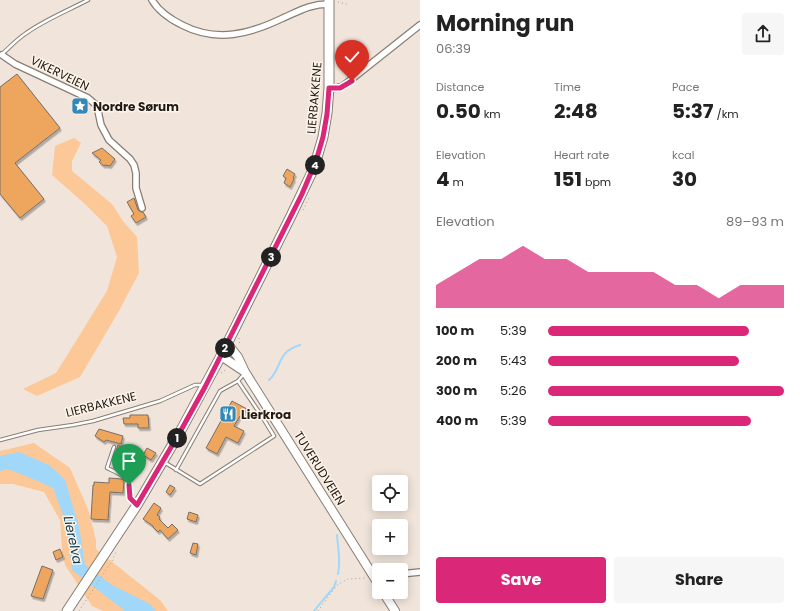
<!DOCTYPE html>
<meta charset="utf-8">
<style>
body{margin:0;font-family:Poppins,sans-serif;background:#f6f6f6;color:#222;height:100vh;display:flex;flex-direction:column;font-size:15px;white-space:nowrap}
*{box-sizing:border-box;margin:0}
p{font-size:13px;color:#767676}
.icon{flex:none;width:22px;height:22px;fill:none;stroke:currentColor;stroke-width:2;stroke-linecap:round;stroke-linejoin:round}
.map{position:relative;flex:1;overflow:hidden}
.side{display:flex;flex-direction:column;background:#fff;width:380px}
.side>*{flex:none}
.tools{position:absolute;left:372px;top:475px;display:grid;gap:8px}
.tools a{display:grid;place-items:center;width:36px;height:36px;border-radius:4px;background:#fff;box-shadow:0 2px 10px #0003;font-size:20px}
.pin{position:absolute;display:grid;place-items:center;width:34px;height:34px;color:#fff;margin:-41px -17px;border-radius:50% 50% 50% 0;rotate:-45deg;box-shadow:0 0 4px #0007}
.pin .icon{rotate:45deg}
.km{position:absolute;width:20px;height:20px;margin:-10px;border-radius:50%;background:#222;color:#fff;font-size:11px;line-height:20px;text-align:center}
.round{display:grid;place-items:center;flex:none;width:42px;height:42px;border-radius:4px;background:#f6f6f6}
.headline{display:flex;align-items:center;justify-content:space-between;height:68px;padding:0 16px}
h1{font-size:22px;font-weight:700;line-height:30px}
.figures{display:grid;grid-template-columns:repeat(3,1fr);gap:6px;height:68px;padding:4px 16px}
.figures div{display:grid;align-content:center}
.figures b{font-size:20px;font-weight:700}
.figures small{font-size:11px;font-weight:400}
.figures p{font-size:11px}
.chart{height:112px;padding:8px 16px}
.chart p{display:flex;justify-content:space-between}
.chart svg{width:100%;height:72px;margin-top:4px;fill:#db2777;opacity:.7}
.button{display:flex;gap:8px;margin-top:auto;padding:8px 16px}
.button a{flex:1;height:46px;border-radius:4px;background:#db2777;color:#fff;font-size:16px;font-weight:700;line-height:46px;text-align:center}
.button a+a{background:#f6f6f6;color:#222}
ul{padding:0 16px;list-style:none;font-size:13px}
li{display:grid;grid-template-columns:64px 48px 1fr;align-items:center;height:30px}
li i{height:10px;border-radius:5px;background:#db2777}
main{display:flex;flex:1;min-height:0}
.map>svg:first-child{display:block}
</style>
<main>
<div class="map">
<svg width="420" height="611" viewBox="0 0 420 611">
<defs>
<filter id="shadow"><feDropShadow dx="1.5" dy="2.5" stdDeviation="0" flood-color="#0004"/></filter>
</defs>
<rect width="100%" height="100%" fill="#f1e5db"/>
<path fill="#fcc898" d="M74,138L81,143L72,161V171L112,204L123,221L137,237L139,273L120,309L80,377L37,396L23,389L56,373L107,291L117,257L107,226L86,205L52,175L55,146Z
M34,443L70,468L88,509L96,540V549L160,600L168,611H103L92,606L65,565L62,550L60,520L44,492L13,484H0V451Z"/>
<path fill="#a1d8fa" d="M19,452L49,465L65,480L79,526L85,565L112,585L150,604L156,611H125L72,570L66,523L53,488L33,479L8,469L0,471V456Z"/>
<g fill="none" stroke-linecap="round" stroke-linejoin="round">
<path stroke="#a1d8fa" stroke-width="2" d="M269,380C283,367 276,352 300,345
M337,535C338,549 341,560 338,574
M314,611L334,587L336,581"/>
</g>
<path fill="#eea55d" stroke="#786e65" filter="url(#shadow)" d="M17,74L60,128L15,163L44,199L20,218L0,194V87Z
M102,148L115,159L110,166L105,165L104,166L99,162L101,160L92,153Z
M287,169L295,174L293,178L294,179L290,187L284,183L286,178L283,176Z
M134,198L138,210L141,212H143L146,217L136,223L131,216L134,214L127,202Z
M232,401L247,409L242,417L240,416L234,426L244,431L238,443L226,437L217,454L206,448Z
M130,415H148L149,428H138V424H124L123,418H130Z
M99,429L123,436L121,444L106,440L104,442L95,436Z
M118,445L128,451L126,455L129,458L126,464L114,457L116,455L115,454Z
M147,448L156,453L151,460L143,455Z
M109,478L122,479L124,481L123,493L110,492L108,520L91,519L93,485H94V482L109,483Z
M170,485L175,488L170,495L166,492Z
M154,503L161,508L157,515L160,517L159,519L168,528L172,524L178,530L168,539L160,530L158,532L153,527V526L143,519Z
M189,512L198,515L196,522L187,519Z
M193,543L198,544L196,555L190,553Z
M60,549L63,557L56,560L53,552Z
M42,566L53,570L43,599L31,596Z"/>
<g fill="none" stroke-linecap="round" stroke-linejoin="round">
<g stroke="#887e74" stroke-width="4.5">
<path id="lane" d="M1,55C9,48 16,40 25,34C44,20 67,11 88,0
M0,440L38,430L73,425L93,421L160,401L195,385H200L203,386
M114,447L107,468C113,471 122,474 127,480C133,487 125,494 135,503
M164,462L200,484L274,436L263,418L238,381L244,374
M176,470L220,391L238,381"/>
</g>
<g stroke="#887e74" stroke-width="8">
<path id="street" d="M152,0C159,12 170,19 182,25C217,43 250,34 283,18C299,11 310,4 329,4
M2,55L15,64L88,98L95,104L97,106L101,125L109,140L130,159L134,165L136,173V188L142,208
M329,88H336L343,86L420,25
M401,574L420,572"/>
</g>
<g stroke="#887e74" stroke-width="10">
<path id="secondary" d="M227,343L238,357L245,372L379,585
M221,356L245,372
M383,592L395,611"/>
</g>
<g stroke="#887e74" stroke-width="11">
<path id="primary" d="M67,611L137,505L180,432L221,356L291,216L312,172L316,161L323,137L327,113L329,88V0"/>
</g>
<path stroke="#a79e96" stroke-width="1" stroke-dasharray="1 3" stroke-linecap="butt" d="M338,2L347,4
M303,210L309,198
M239,338L240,346
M221,373L227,369
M79,611L112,561L117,550
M318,611L337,585L348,579L366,578"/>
<use href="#lane" stroke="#fff" stroke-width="2.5"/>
<use href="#street" stroke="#fff" stroke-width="5.5"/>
<use href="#secondary" stroke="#fff" stroke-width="8"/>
<use href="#primary" stroke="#fff" stroke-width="9"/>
</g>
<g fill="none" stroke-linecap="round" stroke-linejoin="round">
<g stroke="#fff" stroke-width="8">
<path id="route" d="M129,485L130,498L137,505L180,432L205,387L302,194L316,161L323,137L327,114L329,88H340L352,81"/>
</g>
<use href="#route" stroke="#db2777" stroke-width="5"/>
</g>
<defs>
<g id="sight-square" transform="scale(0.9)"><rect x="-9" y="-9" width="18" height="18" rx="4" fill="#3289b8" stroke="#fef3e8"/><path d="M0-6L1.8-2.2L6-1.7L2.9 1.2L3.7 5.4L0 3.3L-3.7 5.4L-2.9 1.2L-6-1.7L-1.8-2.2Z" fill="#fff"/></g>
<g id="restaurant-square" transform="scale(0.9)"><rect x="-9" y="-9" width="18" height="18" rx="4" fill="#3289b8" stroke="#fef3e8"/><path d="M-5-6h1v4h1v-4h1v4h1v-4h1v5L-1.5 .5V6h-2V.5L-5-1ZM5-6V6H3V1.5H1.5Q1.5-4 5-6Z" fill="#fff"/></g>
</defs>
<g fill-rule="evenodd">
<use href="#sight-square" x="80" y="106"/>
<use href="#restaurant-square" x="228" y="414"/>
</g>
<g text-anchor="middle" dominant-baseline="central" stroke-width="3" stroke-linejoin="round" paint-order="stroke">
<g font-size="12" fill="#1e1a16" stroke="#fef3e8">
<text transform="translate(60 73) rotate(26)">VIKERVEIEN</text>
<text transform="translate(314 98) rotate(-85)">LIERBAKKENE</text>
<text transform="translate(101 404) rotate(-14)">LIERBAKKENE</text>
<text transform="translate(320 468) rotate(58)">TUVERUDVEIEN</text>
</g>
<g font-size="12" font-weight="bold" fill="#1e1a16" stroke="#fef3e8" text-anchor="start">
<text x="93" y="106">Nordre Sørum</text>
<text x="241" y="414">Lierkroa</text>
</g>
<g font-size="13" font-style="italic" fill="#0d3950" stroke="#fef3e8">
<text transform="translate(73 540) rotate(78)">Lierelva</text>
</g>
</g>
</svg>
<div class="tools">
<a><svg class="icon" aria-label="locate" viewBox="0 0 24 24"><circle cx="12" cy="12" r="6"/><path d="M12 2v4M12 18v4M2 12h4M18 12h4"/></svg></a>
<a>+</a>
<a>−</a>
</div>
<div class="pin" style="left:129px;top:485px;background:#1e9e55"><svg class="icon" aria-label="arrive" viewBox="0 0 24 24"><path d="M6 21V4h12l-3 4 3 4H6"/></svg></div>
<div class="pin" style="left:352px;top:81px;background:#d93025"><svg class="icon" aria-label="check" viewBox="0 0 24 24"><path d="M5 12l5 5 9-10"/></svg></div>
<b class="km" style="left:177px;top:438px">1</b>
<b class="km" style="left:225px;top:348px">2</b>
<b class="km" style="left:271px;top:257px">3</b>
<b class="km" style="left:315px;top:165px">4</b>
</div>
<section class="side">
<div class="headline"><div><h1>Morning run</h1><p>06:39</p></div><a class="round"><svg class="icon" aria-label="share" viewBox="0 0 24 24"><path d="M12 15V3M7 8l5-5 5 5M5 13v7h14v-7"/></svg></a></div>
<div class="figures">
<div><p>Distance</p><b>0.50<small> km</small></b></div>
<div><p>Time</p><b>2:48</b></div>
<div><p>Pace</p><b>5:37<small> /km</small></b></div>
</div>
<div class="figures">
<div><p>Elevation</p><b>4<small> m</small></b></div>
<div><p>Heart rate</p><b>151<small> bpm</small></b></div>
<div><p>kcal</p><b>30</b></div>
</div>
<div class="chart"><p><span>Elevation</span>89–93 m</p>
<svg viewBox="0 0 160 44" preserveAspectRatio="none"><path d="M0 44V30L10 22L20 14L30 14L40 6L50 14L60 14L70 22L80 22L90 22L100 22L110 30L120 30L130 38L140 30L150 30L160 30V44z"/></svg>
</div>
<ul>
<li><b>100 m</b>5:39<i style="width:85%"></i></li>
<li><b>200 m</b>5:43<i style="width:81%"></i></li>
<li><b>300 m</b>5:26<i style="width:100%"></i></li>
<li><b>400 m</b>5:39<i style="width:86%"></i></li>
</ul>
<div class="button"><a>Save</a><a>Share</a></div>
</section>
</main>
